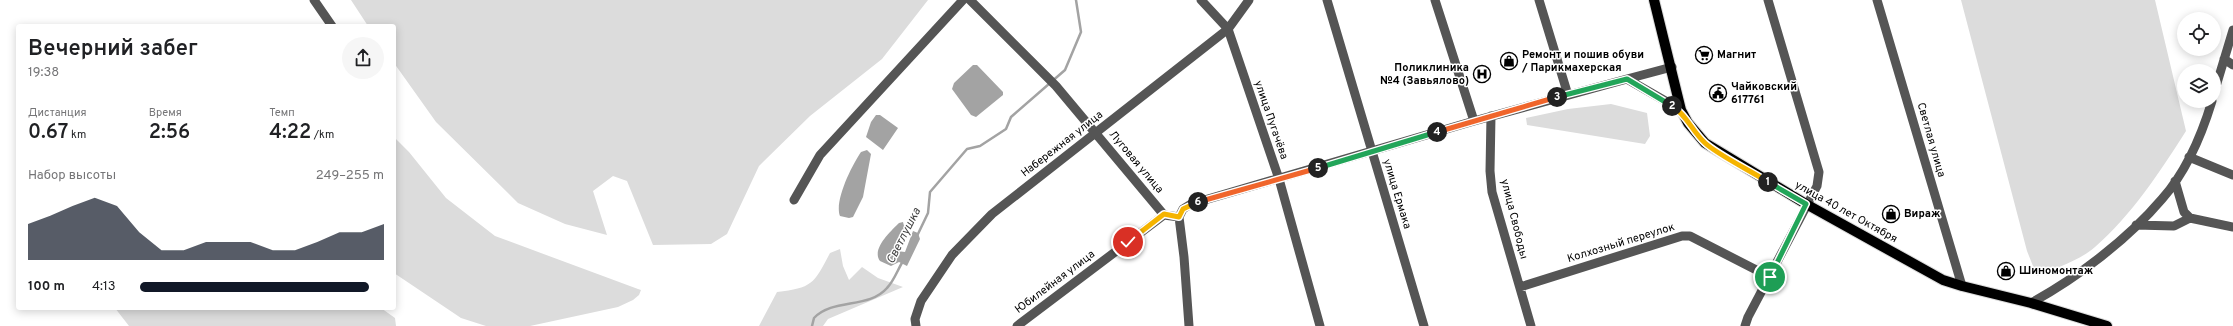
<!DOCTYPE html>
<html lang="ru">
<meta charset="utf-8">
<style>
body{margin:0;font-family:Overpass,sans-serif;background:#f6f6f6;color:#202124;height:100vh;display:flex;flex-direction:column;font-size:15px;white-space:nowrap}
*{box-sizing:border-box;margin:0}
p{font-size:13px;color:#757577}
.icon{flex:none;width:22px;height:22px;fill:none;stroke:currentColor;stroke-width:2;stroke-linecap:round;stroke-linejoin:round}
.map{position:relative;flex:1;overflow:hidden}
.details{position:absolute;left:16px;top:24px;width:380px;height:286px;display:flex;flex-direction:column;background:#fff;border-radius:4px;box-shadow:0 2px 10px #0003}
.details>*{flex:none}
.tools{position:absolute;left:2177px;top:12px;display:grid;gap:8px}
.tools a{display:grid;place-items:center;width:44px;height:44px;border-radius:50%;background:#fff;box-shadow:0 2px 10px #0003;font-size:20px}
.pin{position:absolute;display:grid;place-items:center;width:34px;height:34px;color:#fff;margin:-17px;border:2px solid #fff;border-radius:50%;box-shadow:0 1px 4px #0007}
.km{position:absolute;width:20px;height:20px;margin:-10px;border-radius:50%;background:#222;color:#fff;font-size:11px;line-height:20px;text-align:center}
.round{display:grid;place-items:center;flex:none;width:42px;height:42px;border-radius:21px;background:#f6f6f6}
.head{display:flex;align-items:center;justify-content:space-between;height:68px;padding:0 12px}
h1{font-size:22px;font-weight:600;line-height:30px}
.stats{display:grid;grid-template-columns:repeat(3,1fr);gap:6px;height:68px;padding:4px 12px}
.stats div{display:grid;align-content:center}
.stats b{font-size:20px;font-weight:600}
.stats small{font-size:11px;font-weight:400}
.stats p{font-size:11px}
.chart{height:112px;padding:8px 12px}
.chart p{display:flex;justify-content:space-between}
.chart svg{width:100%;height:72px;margin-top:4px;fill:#111827;opacity:.7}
ul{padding:0 12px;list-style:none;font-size:13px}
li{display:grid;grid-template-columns:64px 48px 1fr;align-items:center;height:30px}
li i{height:10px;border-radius:5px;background:#111827}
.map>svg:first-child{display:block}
</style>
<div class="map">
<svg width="2233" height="326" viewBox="0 0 2233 326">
<rect width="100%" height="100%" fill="#fff"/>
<path fill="#dcdcdc" d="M351,0H928L882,59L810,116L759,166L727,234L711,244L653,245L627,181L613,176L593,191L607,235L565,224L518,203L436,122L394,63V26H368Z
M1961,0H2155L2186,131C2160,172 2131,216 2095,247C2079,261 2055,268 2037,276L2027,251Z
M1611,104L1647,113L1650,136L1645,144L1527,125L1526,118L1568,109Z
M394,137L409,152L446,198L495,236L638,289L641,290L639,295L633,300L618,307L530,326H486L461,318L394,273Z
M840,249L843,266L849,280L862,267L878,278L903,287L828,319L823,326H759L777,292C812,288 814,284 830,253Z
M115,308H381L395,318L396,326H129Z"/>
<path fill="#a3a3a3" d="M973,65H977L1003,92V95L976,117L971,115L952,89L954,83Z
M876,115H880L898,128L883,150L866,137L871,122Z
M867,150L871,154L863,197L853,217L849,218L840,216C834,201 852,165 861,152Z
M903,222L905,230L896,247L897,251L905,252L913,231L918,233L920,239L907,266L899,262L891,266L880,261C871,249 891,231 899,223Z"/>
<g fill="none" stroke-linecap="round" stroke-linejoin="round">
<path stroke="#a3a3a3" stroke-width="2.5" d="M917,236L928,213L930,192L967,149L980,146L1006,129L1011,117L1065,70L1081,32L1076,0
M812,326L814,318C833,298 869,309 887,288C894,281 898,269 903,261"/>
<g stroke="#dbdbdb" stroke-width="12">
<path id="major" d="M1654,0L1681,110L1688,123L1705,143L1806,204L1943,280L1962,286L2031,303L2107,326"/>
</g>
<path stroke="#555" stroke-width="9" d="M314,0L332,26
M970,0L1056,86L1164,215L1179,217
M1201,0L1228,29L1279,179L1320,326
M1327,0L1424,326
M1435,0L1474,121
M1539,0L1568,95
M1877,0L1962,286
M2224,59L2233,65
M1627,79L1672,67
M2214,93L2233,30
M1491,116L1490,171L1492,192L1531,326
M2189,157L2233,175
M2175,181L2184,212L2190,218L2233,227
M794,200L820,155L963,0
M1179,217L1183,209L1191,204L1474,121L1627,79L1681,110
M1179,217L1184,257L1189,326
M2136,225L2174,226L2190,218
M1520,287L1682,236H1690L1770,277
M2031,303C2078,277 2127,240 2162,199C2186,172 2202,134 2212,101
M916,326L915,319L921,301L952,255L992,214L1228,29L1249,0
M1017,326L1164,215
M1745,326L1748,317L1817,186L1819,172L1768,0"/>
<use href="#major" stroke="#000" stroke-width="10"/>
</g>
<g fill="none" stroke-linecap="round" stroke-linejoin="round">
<g stroke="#fff" stroke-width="8">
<path id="split-1" d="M1768,182L1806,204L1770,277"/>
</g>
<g stroke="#fff" stroke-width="8">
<path id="split-2" d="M1672,106C1686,114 1692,131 1705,143C1718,155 1751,171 1768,182"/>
</g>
<g stroke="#fff" stroke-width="8">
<path id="split-3" d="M1557,97L1627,79L1672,106"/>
</g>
<g stroke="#fff" stroke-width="8">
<path id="split-4" d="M1437,132L1557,97"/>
</g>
<g stroke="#fff" stroke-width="8">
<path id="split-5" d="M1318,168L1437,132"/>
</g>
<g stroke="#fff" stroke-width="8">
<path id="split-6" d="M1198,202L1318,168"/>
</g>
<g stroke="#fff" stroke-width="8">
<path id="split-7" d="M1128,242L1164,214L1179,217L1183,209L1198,202"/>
</g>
<use href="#split-1" stroke="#22a559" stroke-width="5"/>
<use href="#split-2" stroke="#f5b400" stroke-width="5"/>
<use href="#split-3" stroke="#22a559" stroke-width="5"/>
<use href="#split-4" stroke="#f0652b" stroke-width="5"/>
<use href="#split-5" stroke="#22a559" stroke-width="5"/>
<use href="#split-6" stroke="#f0652b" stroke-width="5"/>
<use href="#split-7" stroke="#f5b400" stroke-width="5"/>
</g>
<defs>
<g id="supermarket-ring" transform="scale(0.9)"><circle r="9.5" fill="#fff" stroke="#000" stroke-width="1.5"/><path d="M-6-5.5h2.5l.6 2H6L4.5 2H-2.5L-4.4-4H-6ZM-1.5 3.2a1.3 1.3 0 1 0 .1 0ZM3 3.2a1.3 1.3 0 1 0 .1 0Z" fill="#000"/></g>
<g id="shop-ring" transform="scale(0.9)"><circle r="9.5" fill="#fff" stroke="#000" stroke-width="1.5"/><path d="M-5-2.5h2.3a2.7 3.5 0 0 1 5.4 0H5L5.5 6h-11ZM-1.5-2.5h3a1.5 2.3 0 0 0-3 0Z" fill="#000"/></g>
<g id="hospital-ring" transform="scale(0.9)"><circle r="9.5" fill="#fff" stroke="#000" stroke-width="1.5"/><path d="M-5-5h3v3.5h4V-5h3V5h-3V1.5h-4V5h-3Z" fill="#000"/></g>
<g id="civic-ring" transform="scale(0.9)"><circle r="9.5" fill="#fff" stroke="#000" stroke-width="1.5"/><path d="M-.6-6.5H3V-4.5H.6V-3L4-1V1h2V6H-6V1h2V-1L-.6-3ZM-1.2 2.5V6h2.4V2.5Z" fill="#000"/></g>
</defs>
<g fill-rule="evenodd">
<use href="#supermarket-ring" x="1704" y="55"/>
<use href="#shop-ring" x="1509" y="61"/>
<use href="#hospital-ring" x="1482" y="74"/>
<use href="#civic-ring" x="1718" y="93"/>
<use href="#shop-ring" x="1891" y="214"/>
<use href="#shop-ring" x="2006" y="271"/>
</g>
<g text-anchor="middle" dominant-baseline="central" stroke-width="3" stroke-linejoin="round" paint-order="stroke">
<g font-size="11" font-weight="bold" fill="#000" stroke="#fff" text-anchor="start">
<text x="1522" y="55">Ремонт и пошив обуви<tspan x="1522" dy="13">/ Парикмахерская</tspan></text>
<text x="1717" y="55">Магнит</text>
<text x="1469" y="68" text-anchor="end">Поликлиника<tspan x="1469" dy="13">№4 (Завьялово)</tspan></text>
<text x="1731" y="87">Чайковский<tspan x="1731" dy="13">617761</tspan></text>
<text x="1904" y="214">Вираж</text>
<text x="2019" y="271">Шиномонтаж</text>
</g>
<g font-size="11" fill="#000" stroke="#fff">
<text transform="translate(1271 120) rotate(71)">улица Пугачёва</text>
<text transform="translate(1931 140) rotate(74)">Светлая улица</text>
<text transform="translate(1062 144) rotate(-38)">Набережная улица</text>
<text transform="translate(1136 162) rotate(50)">Луговая улица</text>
<text transform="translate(1397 194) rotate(73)">улица Ермака</text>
<text transform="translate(1846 212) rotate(29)">улица 40 лет Октября</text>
<text transform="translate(1514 219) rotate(76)">улица Свободы</text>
<text transform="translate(1621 243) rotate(-17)">Колхозный переулок</text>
<text transform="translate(1055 282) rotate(-37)">Юбилейная улица</text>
</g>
<g font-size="12" font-style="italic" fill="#444" stroke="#fff">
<text transform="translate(904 236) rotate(-63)">Светлушка</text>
</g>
</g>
</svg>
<div class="tools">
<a><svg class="icon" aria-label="locate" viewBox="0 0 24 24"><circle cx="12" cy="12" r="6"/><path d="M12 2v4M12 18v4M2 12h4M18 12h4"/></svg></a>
<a><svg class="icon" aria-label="layers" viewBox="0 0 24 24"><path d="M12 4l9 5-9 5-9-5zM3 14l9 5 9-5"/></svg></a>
</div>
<div class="pin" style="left:1770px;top:277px;background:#1e9e55"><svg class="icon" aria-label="arrive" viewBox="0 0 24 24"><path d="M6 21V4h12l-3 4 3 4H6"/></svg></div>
<div class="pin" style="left:1128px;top:242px;background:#d93025"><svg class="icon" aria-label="check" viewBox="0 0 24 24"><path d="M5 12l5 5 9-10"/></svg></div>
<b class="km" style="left:1768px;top:182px">1</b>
<b class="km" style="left:1672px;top:106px">2</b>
<b class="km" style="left:1557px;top:97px">3</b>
<b class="km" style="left:1437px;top:132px">4</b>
<b class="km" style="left:1318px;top:168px">5</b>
<b class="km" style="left:1198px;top:202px">6</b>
<section class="details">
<div class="head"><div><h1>Вечерний забег</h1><p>19:38</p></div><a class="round"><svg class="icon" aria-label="share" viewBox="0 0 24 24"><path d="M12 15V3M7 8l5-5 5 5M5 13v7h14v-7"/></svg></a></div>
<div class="stats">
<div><p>Дистанция</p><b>0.67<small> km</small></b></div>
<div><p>Время</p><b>2:56</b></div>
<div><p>Темп</p><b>4:22<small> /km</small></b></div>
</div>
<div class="chart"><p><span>Набор высоты</span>249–255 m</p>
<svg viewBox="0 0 160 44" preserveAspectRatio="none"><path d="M0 44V22L10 17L20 11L30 6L40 11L50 27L60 38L70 38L80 33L90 33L100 33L110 38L120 38L130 33L140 27L150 27L160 22V44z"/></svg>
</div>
<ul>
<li><b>100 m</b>4:13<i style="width:94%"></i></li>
</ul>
</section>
</div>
